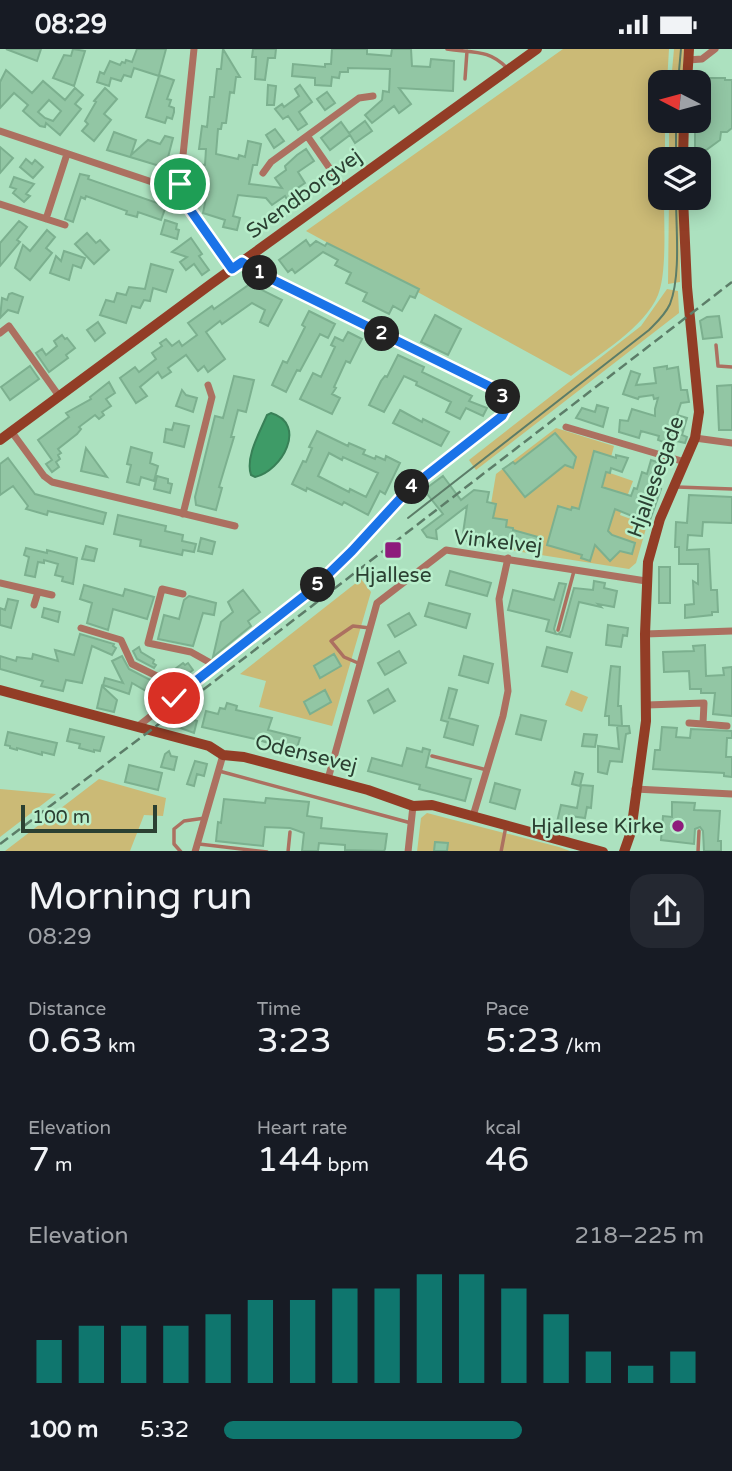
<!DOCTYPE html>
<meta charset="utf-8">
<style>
body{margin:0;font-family:"Varela Round",sans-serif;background:#242831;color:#f1f3f6;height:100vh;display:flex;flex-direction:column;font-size:26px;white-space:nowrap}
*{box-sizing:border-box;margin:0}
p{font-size:23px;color:#9ea1a6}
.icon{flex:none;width:38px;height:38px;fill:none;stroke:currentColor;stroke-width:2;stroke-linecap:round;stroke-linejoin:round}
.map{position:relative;height:802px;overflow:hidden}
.sheet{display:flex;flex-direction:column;background:#171b24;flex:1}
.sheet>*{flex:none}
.needle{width:46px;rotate:276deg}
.fabs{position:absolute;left:648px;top:21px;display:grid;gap:14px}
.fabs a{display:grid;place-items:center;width:63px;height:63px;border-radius:14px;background:#171b24;box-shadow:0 4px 18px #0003;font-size:35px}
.scale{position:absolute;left:21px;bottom:18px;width:136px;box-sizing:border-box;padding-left:7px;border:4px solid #2b4032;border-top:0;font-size:19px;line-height:24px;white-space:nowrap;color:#2b4032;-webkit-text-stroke:5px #b9efcc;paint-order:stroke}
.pin{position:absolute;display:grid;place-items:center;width:60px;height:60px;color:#fff;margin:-30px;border:4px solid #fff;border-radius:50%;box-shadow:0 2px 7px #0007}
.km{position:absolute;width:35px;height:35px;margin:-18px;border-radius:50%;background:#222;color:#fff;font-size:19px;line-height:35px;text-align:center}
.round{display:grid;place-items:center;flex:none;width:74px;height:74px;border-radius:21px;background:#242831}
.headline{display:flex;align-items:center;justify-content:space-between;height:119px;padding:0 28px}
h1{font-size:38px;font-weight:600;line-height:52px}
.metrics{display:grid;grid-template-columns:repeat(3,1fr);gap:10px;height:119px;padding:7px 28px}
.metrics div{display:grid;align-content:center}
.metrics b{font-size:35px;font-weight:600}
.metrics small{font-size:19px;font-weight:400}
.metrics p{font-size:19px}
.chart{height:196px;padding:14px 28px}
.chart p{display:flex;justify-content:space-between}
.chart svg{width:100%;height:126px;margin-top:7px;stroke:#0f766e;stroke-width:6}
ul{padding:0 28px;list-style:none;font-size:23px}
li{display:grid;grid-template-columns:112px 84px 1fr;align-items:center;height:52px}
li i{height:18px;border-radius:9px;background:#0f766e}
.status{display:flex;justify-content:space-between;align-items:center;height:49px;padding:0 35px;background:#171b24;direction:ltr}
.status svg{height:19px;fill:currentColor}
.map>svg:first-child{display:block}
</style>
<div class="status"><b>08:29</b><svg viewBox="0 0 49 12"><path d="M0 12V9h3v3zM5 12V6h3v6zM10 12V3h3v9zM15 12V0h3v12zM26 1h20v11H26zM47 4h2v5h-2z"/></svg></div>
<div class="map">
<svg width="732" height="803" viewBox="0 0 732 803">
<rect width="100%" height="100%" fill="#ace1bf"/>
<path fill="#cbba76" d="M563,0H669L667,33H660V72H665V110H660V149H664C664,174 667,224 658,246C645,278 598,306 571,327L306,182Z
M674,0H684L682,33H671Z
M669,72H680L679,110H669Z
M669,149H679L680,231V233L668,235Z
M667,240L678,242L679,264L476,421L469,411L641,277Z
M556,379L614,397L607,423L633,432L620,466L647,476L636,514L629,520L484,497L496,425Z
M361,530L371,543L332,677L259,658L266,632L240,625Z
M571,641L588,648L582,663L565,656Z
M99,730L166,749L163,767L144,766L130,802H5Z
M0,740L56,745L0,788Z
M427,764L559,798L570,802L417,803L421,769Z"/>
<path fill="#3e9b67" stroke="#388057" stroke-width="2" d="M271,364C308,375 282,422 255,428L251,426C245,408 260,383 267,366Z"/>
<path fill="#92c6a4" stroke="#7cb08f" stroke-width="2" fill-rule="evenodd" d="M6,0H41L37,12Z
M73,0L85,2L74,37L53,29L64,6L71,7Z
M137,0H166L159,26L174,31L167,50L171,51L169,57L174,59V63L172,70L167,68L165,74L146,68L159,27L134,19L131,28L124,26L121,32L111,29L109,37L97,33L100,23L104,25L110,12L120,16L122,13L125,14L126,11L132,13Z
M223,0L240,28H236L234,44L230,43L226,74H222L221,80H218L216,105L238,110L239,106L245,108L248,92L261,95L257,116H253L249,135L282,139L275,129L286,121L285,117L297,106L306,100L314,112L298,123L305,134L296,140L303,149L291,157L285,147L272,156L266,149L238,146L233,167L240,169L237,181L223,178L225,171L203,164L208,139L193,138L196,115L205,116L206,100H199L202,77L207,78L210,48H214L217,20H221Z
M253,0H276L275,9H268L265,31L255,30L256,8H252Z
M332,0H367V5L391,7L392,0H411L412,17L430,18L431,10L454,12L453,42L399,39L411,55L399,64L394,57L372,74L365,66L382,51L383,42L389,43L390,20L348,19V23H340L339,29L332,28L331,37L315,36V29L292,27L293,15L325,18V15H331Z
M6,21L32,44L43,32L65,51L75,39L83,46L75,55L81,60L60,86L46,74L45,78L40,77L23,62L28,56L14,44L0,59V33ZM49,51L61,62L53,72L45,69L38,63Z
M698,29H725V31H732V79L727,83H721L720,91L705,102L704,110H695V72H698Z
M268,36L276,37L274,56H267Z
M300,36L312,53L299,63L307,75L298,81L288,67L283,70L275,60L282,55L284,58L299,47L295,40Z
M105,39L117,50L104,65L111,71L94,92L82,82L88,75L85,72L96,53L94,52Z
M327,43L335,54L325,61L317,50Z
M365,72L372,82L355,94L350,86L330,101L321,89L341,73L349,84Z
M275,80L284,92L274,99L266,86Z
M114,83L136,91L131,106L148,91L160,95L165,87L173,89L167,112L166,111L163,118L107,101Z
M0,98L13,109L0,124Z
M26,110L32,115L35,111L43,118L33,129L20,118Z
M80,125L89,127L88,130L166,157L161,171L138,163L137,168L126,165L127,162L86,147L85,150L81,148L73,173L65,170Z
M14,128L34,135L26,145L30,147L24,153L13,144L16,140L10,138Z
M165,171L177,175L176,180L179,181L177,190L161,185Z
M19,172L27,178L17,191L20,193L0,217V194Z
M47,181L55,188L46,199L52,204L30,231L15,219L23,196L30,202Z
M87,184L96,194L100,191L109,201L94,215L75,195Z
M191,189L202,205L199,207L209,221L202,226L194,215L186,221L180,213L187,208L172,203Z
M306,191L310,197L316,192L325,197L327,194L419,240L415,249L410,247L402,262L393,257L389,265L363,252L367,244L346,234L351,224L335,216L338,211L323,203L295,224L292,220L288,223L279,211Z
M64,202L85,209L81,219L73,216L69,231L50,224L56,207L61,212Z
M151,215L173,221L166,243L153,239L150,252L144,251L140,259L132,257L126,274L100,266L106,251L114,253L117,244L126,246L129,238L145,240Z
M250,235L282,251L268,277L260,273L265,261L252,254L222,275L220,272L206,283L225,310L208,323L204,317L198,322L186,306L168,319L171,323L162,329L158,323L140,338L147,347L136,354L120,329L135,318L139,323L156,310L152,304L162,297L160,294L166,290L172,297L179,292L182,297L197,286L188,274L212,257L214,260Z
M12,244L23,248L18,264L8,261L0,269L2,249L7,251L9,245Z
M309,262L335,275L328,289L320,285L300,322L297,321L286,343L272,336L283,312L287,314L305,278L302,276Z
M435,266L461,280L448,306L421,293Z
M719,267L722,288L703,290L700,272L707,268Z
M98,273L105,284L95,292L87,281Z
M348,283L362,290L350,314L346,312L334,338L336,339L332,345L340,349L332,365L300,350L313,324L321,328L335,298L331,296L335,288L343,292Z
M62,286L65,290L67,289L75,299L66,306L68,309L49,323L36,304L42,300L46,306L57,297L54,292Z
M398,306L424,318L422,323L472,347L469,352L487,359L483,367L466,359L460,370L446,363L451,353L416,336L417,333L404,327L384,363L369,356L381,332L385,327L387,328Z
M30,317L39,330L10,351L1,338Z
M667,317V320L678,318L681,341H687L689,353L681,354L677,366L687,369L682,386L687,388L685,394L668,390L666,394L658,391L659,387L641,382L639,389L619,383L620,371L628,372L632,360L655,367V360L658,349L654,350L653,346L639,348L638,350L623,345L631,322L640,325L636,336L656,334L654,319Z
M234,327L254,331L246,363L238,361L231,388H234L219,438L222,439L216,461L196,456L195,448L215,367L223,369Z
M109,333L115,344L106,350L111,357L102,363L104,366L99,370L95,366L79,378L81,380L77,385L58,400L61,404L58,406L60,410L56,413L59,418L52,423L46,415L52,411L38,391L69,368L66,364L91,350L90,348Z
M732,336V381H719L717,337Z
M182,341L186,346L197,349L193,363L176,357Z
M597,356L608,359L603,378L576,369L582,359L595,363Z
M400,361L422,373L423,370L449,383L441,397L393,374Z
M174,374L189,377L184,398L164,393L166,380L172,381Z
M317,382L348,397L349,394L358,398L365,401L363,405L375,410L376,407L385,411L386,407L400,414L385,445L380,442L368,466L344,453L342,456L307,439L306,442L292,435L303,412L306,413L312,399L309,398ZM329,404L342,411L343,408L378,424L366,448L350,440L349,443L318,427Z
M555,384L576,408L573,419L565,416L525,448L503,420L513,413L515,415Z
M131,398L152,404L150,414L158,417L154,432L141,428L139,436L127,433L131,416L127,415Z
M86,399L107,428L81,422Z
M594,402L616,409V406L628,409L622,423L611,419L610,424L606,423L602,438L631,447L634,439L637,440L642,423L647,425L651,411L663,415L656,439L661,440L649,474L615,460L608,482L612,486L635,494L632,505L620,502L610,512L595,496L590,512L581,509L582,506L547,496L558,457L571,461L572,458L579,460Z
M8,409L35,445L106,464L103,475L48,462L47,466L26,460L28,457L13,437L0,446V415Z
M157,427L168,430V434L172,435L170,444L154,440Z
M443,427L461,451L474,441L489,443L487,453L496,455L493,469L507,471L506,478L513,479V481L538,488L537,498L481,491V494L462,491L467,457L436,481L437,490L427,488L422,481L443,465L424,441Z
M689,446L732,448V474L703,473L702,487L688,486L687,501L709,500L711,541H717L718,563H712V566L685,569V556L694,555L693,532L698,535V515H679V498H675L676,473L687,474Z
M118,466L166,477L165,482L183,486L182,492L196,495L194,503L183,501L182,506L140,497L141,491L114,485Z
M201,489L215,493L212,505L198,502Z
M86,497L97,500L94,512L82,510Z
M26,499L47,504V501L77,509L73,535L62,532L63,528L55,526L58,515L44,511V514L38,513L35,528L25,526L29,508L24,506Z
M659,518H670V554H659Z
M450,522L491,534L487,547L446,536Z
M594,532L605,534L604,539L617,542L614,558L598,555L601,558L579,553L570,588L558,585L562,582L574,539L593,541Z
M559,534L566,535L554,580L556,585L546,582L549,571L508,561L513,541L554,551Z
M84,536L123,547L125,540L154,548L147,570L113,560L108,581L87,574L92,554L80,550Z
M243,541L260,563L248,572L251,577L213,608L221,573L233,563L228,553Z
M189,547L216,554L214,566L203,564L193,597L158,590L164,566L179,570L184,551Z
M8,550L18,552L11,579L0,576V559L5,561Z
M429,554L470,565L466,579L425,567Z
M44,559L60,563L58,573L42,568Z
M409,564L416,576L395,588L388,576Z
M608,576L628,579L627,587L623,586L621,598L606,596Z
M80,585L114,595L113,597L116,599L112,606L92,597L82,634L66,631L63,642L41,637L43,632L0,620V607L16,612L17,608L32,610L33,605L58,612L55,601L74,606Z
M705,596L706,627L724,626L723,619L732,618V667L713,665L715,644H701V640H690L689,622L664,623L663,603L694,602L693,597Z
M139,598L141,603L154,611L153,614L156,616L154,619L137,610L133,602Z
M547,598L572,604L567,623L542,617Z
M399,602L406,614L385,626L378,614Z
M334,605L341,617L320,629L314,617Z
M122,607L129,620L160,636L161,642H146L132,634L129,645L103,636L105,629L123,634L112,612Z
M464,607L493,615L488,634L459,626Z
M183,614L185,616L188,614L193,621L178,632L171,623Z
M611,617L620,618L618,657H621L622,677L609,676V667H605Z
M102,637L117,651L114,663L97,659Z
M449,639L457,641L449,669L478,677L473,696L444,688L448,673L441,671Z
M388,640L395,652L374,664L368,652Z
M325,641L331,653L310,665L304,653Z
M227,654L237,657L236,661L272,669L268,681L300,689L296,702L255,690L202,678L206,662L218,665L220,659L225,660Z
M521,666L546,672L541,691L516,685Z
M188,669L197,672L194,684L172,676L181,670L187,671Z
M617,677H629L630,684L626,685L622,713L610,712L607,725L598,723V697L619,700Z
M662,678L677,679L676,688L690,689L691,680L732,682V689H727L726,708H732V728L724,727V724L653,720L655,701H660Z
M70,680L104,688L100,702L94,701V703L79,699L80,695L67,692Z
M8,683L57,694L54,706L42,703V706L17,699V701L10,699V697L5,696Z
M584,685L597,686L595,698L582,697Z
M407,699L422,703L423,699L430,701L426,718L471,730L465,752L419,740L420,736L368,722L372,709L402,717Z
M169,702L171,707L177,708L174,721L161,718L165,705Z
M195,712L207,715L204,727L197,725L194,737L187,735Z
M129,716L162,724L158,741L125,733Z
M575,723L583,725L580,737L572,735Z
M495,734L520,741L515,760L490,753Z
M581,736L593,737L591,759L587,758L585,769L571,767L569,776L557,773L561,756L577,759Z
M266,749L309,753L307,767L322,769L321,779L387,785L385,800L384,802L345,801V796L319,794L318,802H302L304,784L290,779L265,778L263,797L216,792L218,773L221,774L224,750L265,754Z
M672,753L695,754L694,761L720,762L718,792H721V802H704L703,782L700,778L695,780L694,795L661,791L663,767L672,768Z
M435,793L448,794L447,802H434Z"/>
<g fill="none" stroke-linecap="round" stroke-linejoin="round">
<path stroke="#ac7060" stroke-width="3.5" d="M447,0C473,4 489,0 507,19
M465,30L467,2
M716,296L718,317L732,318
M677,438L732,440
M558,581L574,522
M358,614L344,608L331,592L353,577L370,579
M432,707L487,721
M219,722L411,774
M199,795L267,803
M181,803L174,795V780L184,772L205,769
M288,803L290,783
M501,803L506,777
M698,803L699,782"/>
<path stroke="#ac7060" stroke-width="7" d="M688,11L702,10L715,0
M0,82L167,138L179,145L232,220
M308,88L344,140
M263,124L271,113L359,49L373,47
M179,145L194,0
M0,155L65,176
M46,170L67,105
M0,284L9,277L59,347
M566,378L685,413
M11,382L44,427L52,433L235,477
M695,389L732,394
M183,465L212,348L208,336
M0,534L52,546
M183,545L162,540L148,594L191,603L216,617
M34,556L38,543
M81,579L121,591L132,615L165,631L174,649
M645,585L732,582
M647,656L704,654L703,675L727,677
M689,674L703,675
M137,678L313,540L352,502L408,441L502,367L506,362L505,350L495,340L257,223L242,213
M328,730L377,554L446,501L646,532
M635,740L732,745
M473,767L503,667L508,642L499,550L508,509
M195,803L223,706
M408,803L413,757"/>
<path stroke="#923d26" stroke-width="10" d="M687,33L689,0
M683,110L684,72
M0,391L211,235L537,0
M0,641L209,697L223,706L244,708L368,741L413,757L432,756L603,803
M624,803L631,783L646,672L645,585L648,513L660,470L695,389L699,363L687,238L683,149"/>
<path stroke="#5c7d68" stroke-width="2" d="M678,33L681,0
M676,110V72
M408,469L649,281C657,273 665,266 670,255C681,227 676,179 676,149"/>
<path stroke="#5c7d68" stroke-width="2.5" stroke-dasharray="10 5" stroke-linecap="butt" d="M0,795L151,681L732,233"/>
</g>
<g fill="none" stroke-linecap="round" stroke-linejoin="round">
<g stroke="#fff" stroke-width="14">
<path id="route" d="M174,649L313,540L352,502L408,441L502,367L507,358L505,350L495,340L257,223L242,213L232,220L179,145L180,135"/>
</g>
<use href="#route" stroke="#1a73e8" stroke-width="9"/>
</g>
<g fill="#8e1b7c" stroke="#b9efcc" stroke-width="2.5">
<rect x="384" y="492" width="18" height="18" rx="3.5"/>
<circle cx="678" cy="777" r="7"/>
</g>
<g text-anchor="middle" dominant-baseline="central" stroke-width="5" stroke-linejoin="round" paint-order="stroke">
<g font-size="21" fill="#2b4032" stroke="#b9efcc">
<text transform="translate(304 145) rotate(-36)">Svendborgvej</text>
<text transform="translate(656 428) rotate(-70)">Hjallesegade</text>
<text transform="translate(498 493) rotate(6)">Vinkelvej</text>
<text transform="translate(306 705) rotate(14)">Odensevej</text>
</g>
<g font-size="21" fill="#2b4032" stroke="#b9efcc">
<text x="393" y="526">Hjallese</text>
<text x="664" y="777" text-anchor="end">Hjallese Kirke</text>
</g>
</g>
</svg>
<div class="fabs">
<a><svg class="needle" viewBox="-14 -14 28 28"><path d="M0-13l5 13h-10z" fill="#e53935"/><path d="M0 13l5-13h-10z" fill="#9ea1a6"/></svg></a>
<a><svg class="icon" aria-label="layers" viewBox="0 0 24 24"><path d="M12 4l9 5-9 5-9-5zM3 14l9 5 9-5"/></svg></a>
</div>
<div class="scale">100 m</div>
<div class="pin" style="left:180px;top:135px;background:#1e9e55"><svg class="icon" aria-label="arrive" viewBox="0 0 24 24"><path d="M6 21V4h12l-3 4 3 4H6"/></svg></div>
<div class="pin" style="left:174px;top:649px;background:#d93025"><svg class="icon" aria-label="check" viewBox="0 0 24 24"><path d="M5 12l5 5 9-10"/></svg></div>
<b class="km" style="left:260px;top:224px">1</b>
<b class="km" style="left:382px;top:285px">2</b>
<b class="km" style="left:503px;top:348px">3</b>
<b class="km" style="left:412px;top:438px">4</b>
<b class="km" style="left:318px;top:536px">5</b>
</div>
<section class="sheet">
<div class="headline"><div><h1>Morning run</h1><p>08:29</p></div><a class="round"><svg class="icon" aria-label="share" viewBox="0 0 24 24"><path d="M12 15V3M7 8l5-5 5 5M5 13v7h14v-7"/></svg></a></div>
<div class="metrics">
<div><p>Distance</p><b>0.63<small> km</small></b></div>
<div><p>Time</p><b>3:23</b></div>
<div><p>Pace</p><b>5:23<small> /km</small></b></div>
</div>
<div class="metrics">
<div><p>Elevation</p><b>7<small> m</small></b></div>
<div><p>Heart rate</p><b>144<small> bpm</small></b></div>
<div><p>kcal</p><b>46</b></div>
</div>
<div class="chart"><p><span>Elevation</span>218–225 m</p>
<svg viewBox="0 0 160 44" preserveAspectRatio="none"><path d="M5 44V29M15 44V24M25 44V24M35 44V24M45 44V20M55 44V15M65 44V15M75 44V11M85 44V11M95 44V6M105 44V6M115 44V11M125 44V20M135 44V33M145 44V38M155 44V33"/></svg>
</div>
<ul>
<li><b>100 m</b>5:32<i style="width:62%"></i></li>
</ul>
</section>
